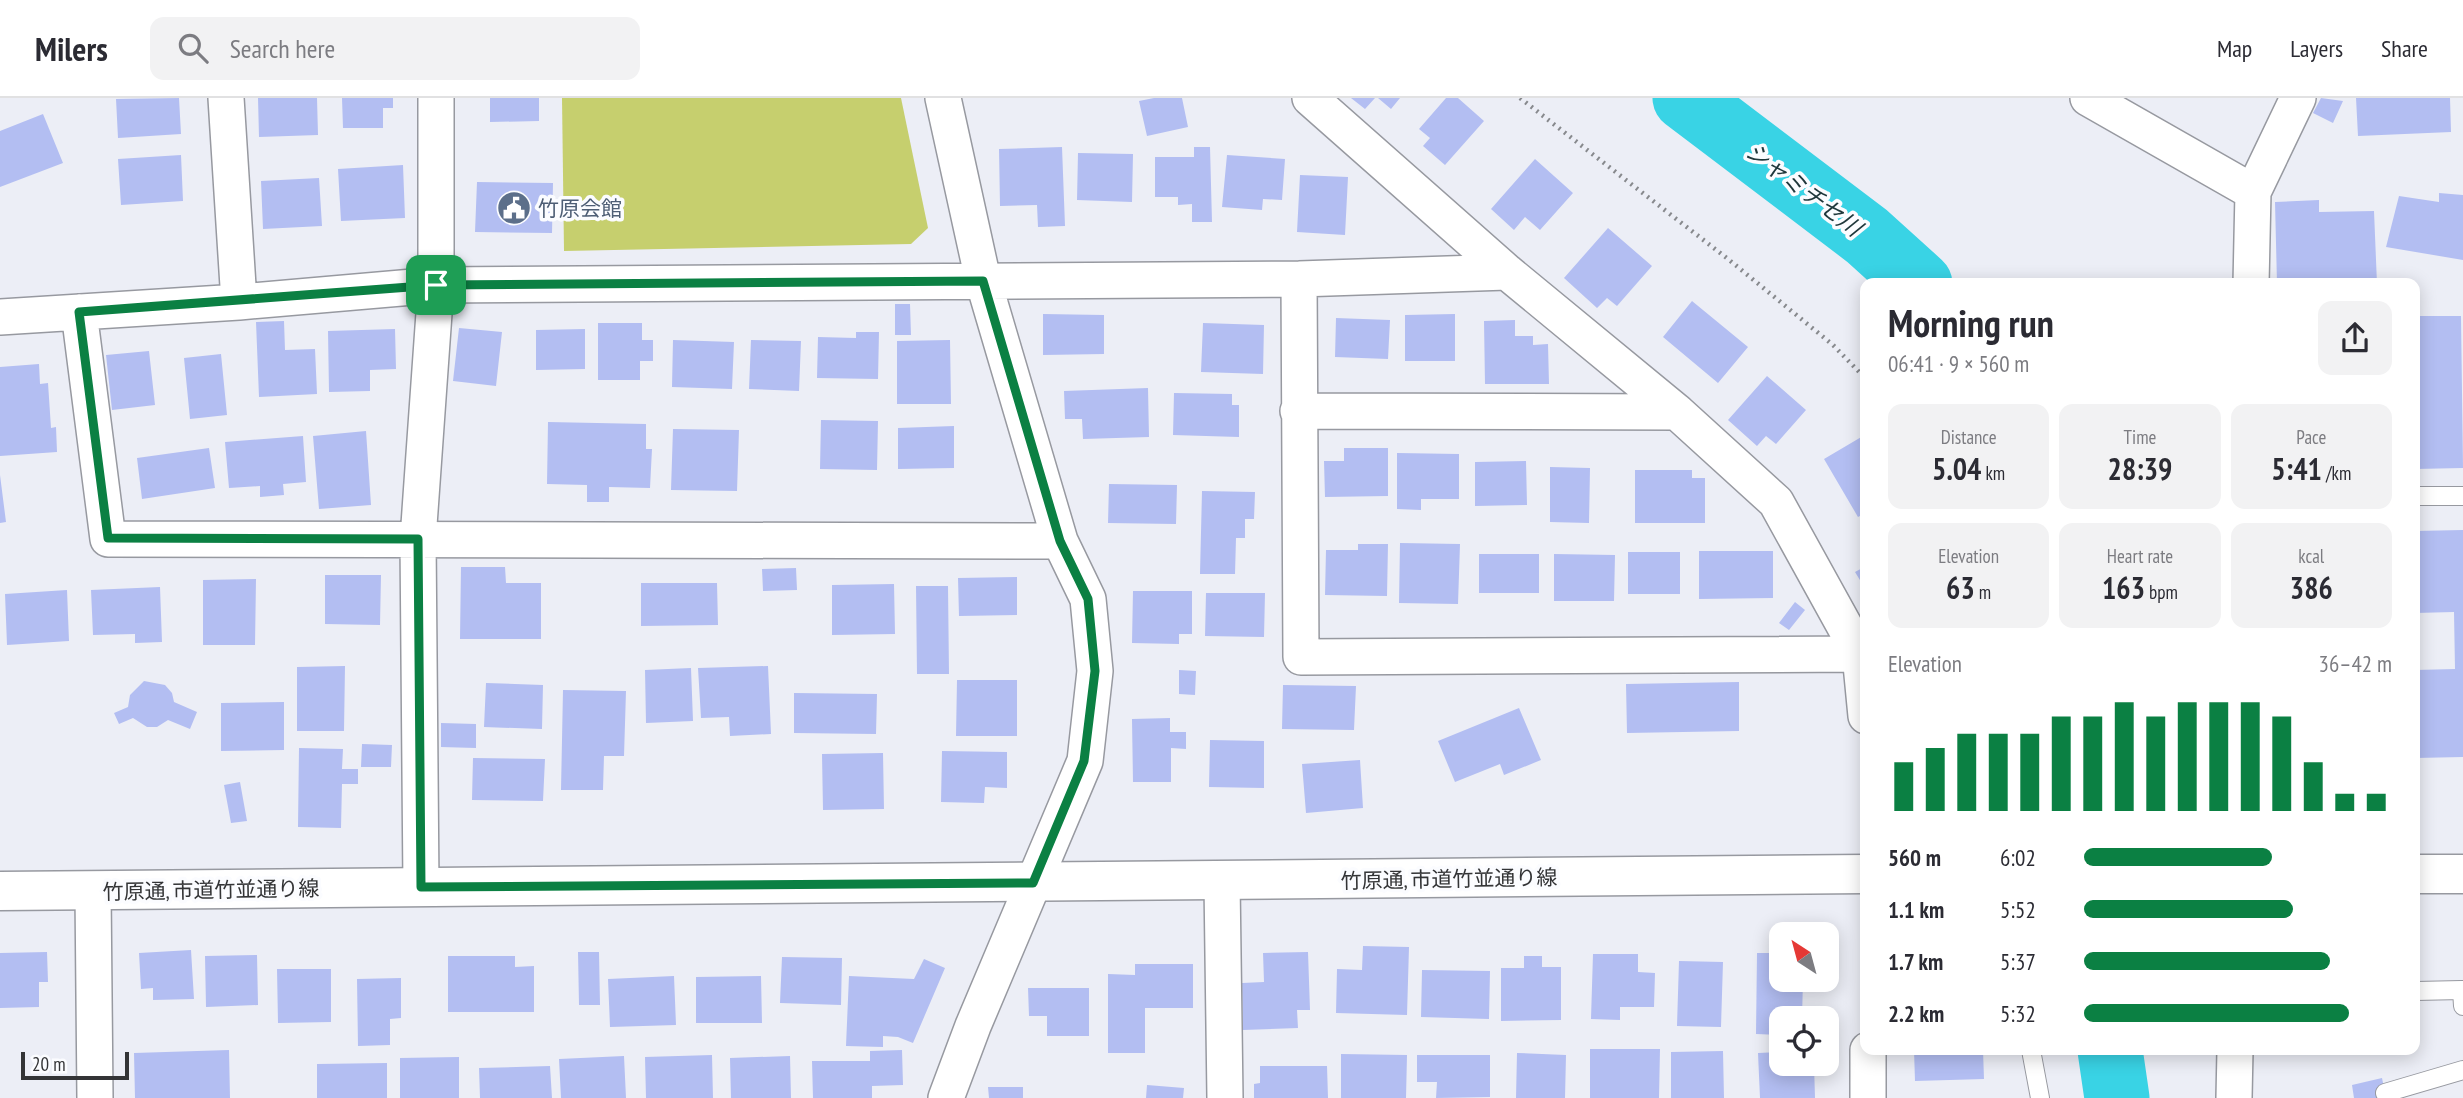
<!DOCTYPE html>
<meta charset="utf-8">
<style>
body{margin:0;font-family:"PT Sans Narrow","Noto Sans JP",sans-serif;background:#f2f2f3;color:#2b2b33;height:100vh;display:flex;flex-direction:column;font-size:26px;white-space:nowrap}
*{box-sizing:border-box;margin:0}
p{font-size:23px;color:#7c7c81}
.icon{flex:none;width:38px;height:38px;fill:none;stroke:currentColor;stroke-width:2;stroke-linecap:round;stroke-linejoin:round}
.map{position:relative;flex:1;overflow:hidden}
.drawer{position:absolute;left:1860px;top:180px;width:560px;height:777px;display:flex;flex-direction:column;background:#fff;border-radius:14px;box-shadow:0 4px 18px #0003}
.drawer>*{flex:none}
.needle{width:46px;rotate:324deg}
.buttons{position:absolute;left:1769px;top:824px;display:grid;gap:14px}
.buttons a{display:grid;place-items:center;width:70px;height:70px;border-radius:14px;background:#fff;box-shadow:0 4px 18px #0003;font-size:35px}
.scale{position:absolute;left:21px;bottom:18px;width:108px;box-sizing:border-box;padding-left:7px;border:4px solid #333436;border-top:0;font-size:19px;line-height:24px;white-space:nowrap;color:#333436;-webkit-text-stroke:5px #fbfcff;paint-order:stroke}
.pin{position:absolute;display:grid;place-items:center;width:60px;height:60px;color:#fff;margin:-30px;border-radius:14px;box-shadow:0 4px 10px #0006}
.round{display:grid;place-items:center;flex:none;width:74px;height:74px;border-radius:14px;background:#f2f2f3}
.summary{display:flex;align-items:center;justify-content:space-between;height:119px;padding:0 28px}
h1{font-size:38px;font-weight:800;line-height:52px}
.metrics{display:grid;grid-template-columns:repeat(3,1fr);gap:10px;height:119px;padding:7px 28px}
.metrics div{display:grid;align-content:center;border-radius:14px;background:#f2f2f3;text-align:center}
.metrics b{font-size:30px;font-weight:800}
.metrics small{font-size:19px;font-weight:400}
.metrics p{font-size:19px}
.chart{height:196px;padding:14px 28px}
.chart p{display:flex;justify-content:space-between}
.chart svg{width:100%;height:126px;margin-top:7px;stroke:#0b8043;stroke-width:6}
ul{padding:0 28px;list-style:none;font-size:23px}
li{display:grid;grid-template-columns:112px 84px 1fr;align-items:center;height:52px}
li i{height:18px;border-radius:9px;background:#0b8043}
header{display:flex;align-items:center;gap:42px;box-sizing:border-box;height:98px;padding:0 35px;background:#fff;border-bottom:2px solid #e1e1e2}
header strong{font-size:33px}
nav{display:flex;gap:38px;margin-inline-start:auto;font-size:24px}
.search{width:490px;height:63px;background:#f2f2f3;display:flex;align-items:center;gap:18px;box-sizing:border-box;padding:0 24px;border-radius:14px;color:#7c7c81;font-size:26px}
.map>svg:first-child{display:block}
</style>
<header>
<strong>Milers</strong>
<div class="search"><svg class="icon" aria-label="search" viewBox="0 0 24 24"><circle cx="10" cy="10" r="6"/><path d="M15 15l6 6"/></svg>Search here</div>
<nav><a>Map</a><a>Layers</a><a>Share</a></nav>
</header>
<div class="map">
<svg width="2463" height="1000" viewBox="0 0 2463 1000">
<rect width="100%" height="100%" fill="#eceef6"/>
<path fill="#c6cf6e" d="M562,0H901L928,130L911,146L564,153Z"/>
<g fill="none" stroke-linecap="round" stroke-linejoin="round">
<path stroke="#39d3e5" stroke-width="65" d="M1685,0L1867,138L1920,186
M2110,952L2117,1000"/>
</g>
<path fill="#b3bef2" d="M179,0L181,36L118,40L116,1Z
M258,0H317L318,37L259,39Z
M342,0H393V10H383V30H343Z
M490,0H539V23L490,24Z
M1154,0H1182L1188,29L1147,38L1139,3Z
M1351,0H1375L1365,11Z
M1378,0H1400L1391,11Z
M1446,0H1458L1484,23L1445,67L1423,48L1430,40L1419,31Z
M2321,0L2343,3L2333,25L2313,15Z
M2356,0H2450L2451,34L2358,38Z
M43,16L63,65L0,89V33Z
M1062,49L1065,128L1038,129L1037,107L1000,108L999,51Z
M1194,49H1210L1212,124H1192V106L1178,107V99H1155V59H1194Z
M1078,55L1133,56L1132,104L1077,102Z
M181,57L183,103L121,107L118,61Z
M1227,57L1285,61L1282,102L1263,101L1262,112L1222,109Z
M1535,61L1573,95L1540,132L1525,119L1514,132L1491,111Z
M403,67L405,120L341,123L338,71Z
M1300,77L1348,79L1345,137L1297,134Z
M319,80L322,128L263,131L261,83Z
M477,84L553,85L552,135L475,134Z
M2439,95L2463,97V162L2386,149L2399,98L2439,104Z
M2319,102V114L2374,113L2377,186H2277L2275,104Z
M1608,130L1652,168L1617,208L1607,200L1597,210L1564,180Z
M1692,203L1748,249L1718,285L1663,239Z
M895,206H910L911,237H895Z
M1043,216L1104,217V256L1043,257Z
M1455,216V263H1405V217Z
M2415,218H2461L2463,370L2415,371Z
M1336,220L1390,222L1388,261L1335,259Z
M1515,222V238H1533V247L1548,246L1549,286H1485L1484,223Z
M284,223L285,252L315,251L317,296L259,299L256,224Z
M598,225H642V242H653V263H640V282H598Z
M1203,225L1264,227L1263,276L1201,274Z
M459,230L502,234L496,288L453,283Z
M395,231L396,271L370,272V293L329,294L328,233Z
M585,231V271L536,272V232Z
M856,234H879L878,281L817,280L818,239L856,240Z
M673,242L734,244L732,291L672,289Z
M751,242L801,243L799,293L749,291Z
M950,242L951,306H897V243Z
M149,253L155,307L112,312L106,257Z
M221,256L227,317L190,321L184,260Z
M39,266L40,286L48,285L51,330L56,329L57,354L0,358V269Z
M1767,278L1806,312L1776,346L1766,338L1757,348L1728,322Z
M1148,290L1149,339L1083,341L1082,321H1065L1064,293Z
M1174,295L1232,296V307H1239V339L1173,337Z
M821,322L878,323L877,372L820,371Z
M548,324L646,326V351H652L650,390L609,389V404H587V387L547,386Z
M954,328V370L898,371V330Z
M673,331L739,332L737,393L671,392Z
M366,333L371,407L319,411L313,338Z
M303,338L306,384L283,386L284,397L260,399V388L229,390L225,344Z
M1863,338L1866,415L1858,419L1824,361Z
M209,350L215,390L142,401L137,360Z
M1344,350H1388V398L1325,399L1324,363H1344Z
M1397,355L1459,356V401H1421V412L1397,411Z
M1526,363L1527,407L1475,408V364Z
M1550,369L1590,370L1589,425L1550,424Z
M1635,372H1692V380H1705V425H1635Z
M0,377L6,424L0,425Z
M1109,386L1177,387L1176,426L1108,425Z
M1202,393L1255,394L1254,421H1245V440H1236L1235,476H1200Z
M2463,432V659L2415,660V572L2455,571L2454,514L2415,515V433Z
M1400,445L1460,446L1458,506L1399,505Z
M1358,446H1388L1387,498L1325,497L1326,452H1358Z
M1699,453H1773V500L1699,501Z
M1628,454H1680V496H1628Z
M1479,456H1539V495H1479Z
M1554,456L1615,457L1614,503H1554Z
M1866,468V492L1855,474Z
M461,469H505L506,485H541V541H460Z
M796,470L797,492L763,493L762,471Z
M325,477H381L380,527L325,526Z
M1017,479V517L959,518L958,480Z
M256,481L255,547H203V482Z
M641,485H717L718,527L641,528Z
M894,486L895,536L832,537V487Z
M916,488H948L949,576H917Z
M160,489L162,544L135,545V536L93,537L91,492Z
M67,492L69,543L7,547L5,496Z
M1133,493H1192V536H1179V546L1132,545Z
M1206,495H1265L1264,539L1205,538Z
M1795,504L1805,512L1789,532L1779,525Z
M345,568L344,633H297V569Z
M768,568L771,636L730,638L729,619L701,620L698,570Z
M691,570L693,623L646,625L645,572Z
M1179,572L1196,573L1195,597L1179,596Z
M957,582H1017V638H956Z
M144,583L165,587L172,595L174,604L197,614L190,631L168,622L157,629H147L133,620L119,626L114,615L128,609L130,597Z
M1739,584V633L1627,635L1626,586Z
M486,585L543,587L542,631L484,629Z
M1283,587L1356,588L1354,632L1282,631Z
M563,592L626,593L624,658H604L603,692H561Z
M794,595L877,596L876,636L794,635Z
M284,604V652L221,653V605Z
M1519,610L1541,662L1504,677L1500,666L1455,684L1438,643Z
M1170,620V634H1186V651L1171,650V684H1133L1132,621Z
M441,625L476,626V650L441,649Z
M1210,642L1264,643V690L1209,689Z
M362,646L392,647L391,669H361Z
M299,650L343,651L342,671H358V686H342L341,730L298,729Z
M942,653L1007,654V690L985,689L984,705L941,704Z
M883,655L884,711L823,712L822,656Z
M473,660L545,661L543,703L472,702Z
M1360,662L1363,710L1306,715L1302,666Z
M240,684L247,723L231,725L224,687Z
M1363,848L1409,849L1407,917L1336,915L1337,871L1362,872Z
M191,852L194,901L153,902V890L141,891L139,855Z
M47,854L48,884H39V909L0,910V855Z
M578,854H599L600,907H579Z
M1308,854L1310,912H1297L1298,930L1243,932L1242,885L1264,884L1263,855Z
M1757,855H1782V882H1803L1802,920H1782V937L1756,936Z
M1593,856H1638V874L1655,875L1654,909H1620V922L1591,921Z
M257,857L258,907L206,909L205,858Z
M448,858H515V869L534,868V914H448Z
M1524,858H1542V869H1561V922L1501,923V870H1524Z
M782,859L842,860L841,907L780,905Z
M924,861L945,870L913,945L898,939L883,938V949L846,948L849,878L914,881Z
M1679,863L1723,864L1721,929L1677,928Z
M1135,866H1193V910H1145V955H1108V876L1135,877Z
M277,871H331V924L278,925Z
M1422,872L1490,873L1489,921L1421,919Z
M674,878L676,927L610,929L608,881Z
M761,878L762,925H696V879Z
M401,880V920L390,921V947L358,948L357,881Z
M1028,890H1089V938H1047V918H1029Z
M1590,951H1660L1659,1000H1590Z
M229,952L230,1000H135L134,955Z
M902,952L903,987L872,988V1000H813L812,963H870V953Z
M1914,952H1983L1984,981L1915,983Z
M1723,953L1724,1000H1671V954Z
M1782,954V966H1814L1815,1000H1760L1758,955Z
M1517,955L1566,957L1565,1000H1516Z
M1341,956L1407,957L1406,1000H1341Z
M712,957L713,1000H646L645,959Z
M1417,957H1490V999L1436,1000L1437,984H1417Z
M624,958L626,1000H561L559,961Z
M790,958L791,1000H731L730,960Z
M459,959V1000H400V960Z
M387,965V1000H317V966Z
M550,968L552,1000H480L479,970Z
M1260,968H1327L1328,1000H1254V986L1260,985Z
M2382,980L2386,1000H2354L2352,987Z
M1147,987L1184,990L1183,1000H1146Z
M988,989H1023V1000H989Z"/>
<g fill="none" stroke-linecap="round" stroke-linejoin="round">
<g stroke="#9799a0" stroke-width="20">
<path id="lane" d="M2415,398H2463
M2415,893L2462,892L2463,908
M2031,952L2040,1000
M2385,995L2463,972"/>
</g>
<g stroke="#9799a0" stroke-width="38">
<path id="street" d="M226,0L239,204
M943,0L983,182L1060,443L1088,501L1095,573L1085,663L973,928L946,1000
M1310,0L1507,174L1677,314L1776,404L1860,556L1866,618
M2088,0L2253,94
M1299,181L1301,559L1860,556
M2251,186L2253,94L2298,0
M79,214L108,441L1060,443
M0,219L239,204L436,187L1299,181L1507,174
M1298,313L1677,314
M1222,784L1225,1000
M421,789L418,441L436,187V0
M93,793L95,1000
M1868,1000V952
M2234,1000L2235,952"/>
</g>
<g stroke="#9799a0" stroke-width="41">
<path id="secondary" d="M2415,776H2463
M0,793L1866,776"/>
</g>
<path stroke="#87898d" stroke-width="4.5" stroke-dasharray="2 5" stroke-linecap="butt" d="M1520,0L1728,161L1833,247L1866,281"/>
<use href="#lane" stroke="#fff" stroke-width="18"/>
<use href="#street" stroke="#fff" stroke-width="35"/>
<use href="#secondary" stroke="#fff" stroke-width="38"/>
</g>
<g fill="none" stroke-linecap="round" stroke-linejoin="round">
<g stroke="#fff" stroke-width="14">
<path id="route" d="M983,183L1060,443L1088,501L1095,573L1084,663L1033,785L421,789L418,441L108,440L79,214L436,187Z"/>
</g>
<use href="#route" stroke="#0b8043" stroke-width="9"/>
</g>
<defs>
<g id="civic-disc" transform="scale(1.75)"><circle r="9.5" fill="#5c6f8a" stroke="#fbfcff"/><path d="M-.6-6.5H3V-4.5H.6V-3L4-1V1h2V6H-6V1h2V-1L-.6-3ZM-1.2 2.5V6h2.4V2.5Z" fill="#fff"/></g>
</defs>
<g fill-rule="evenodd">
<use href="#civic-disc" x="514" y="110"/>
</g>
<g text-anchor="middle" dominant-baseline="central" stroke-width="7" stroke-linejoin="round" paint-order="stroke">
<g font-size="21" fill="#4e5e75" stroke="#fbfcff" text-anchor="start">
<text x="538" y="110">竹原会館</text>
</g>
<g font-size="21" fill="#333436" stroke="#fbfcff">
<text transform="translate(1449 781) rotate(-1)">竹原通, 市道竹並通り線</text>
<text transform="translate(211 792) rotate(-1)">竹原通, 市道竹並通り線</text>
</g>
<g font-size="23" font-style="italic" fill="#20383c" stroke="#fbfcff">
<text transform="translate(1804 91) rotate(37)">シャミチセ川</text>
</g>
</g>
</svg>
<div class="buttons">
<a><svg class="needle" viewBox="-14 -14 28 28"><path d="M0-13l5 13h-10z" fill="#e53935"/><path d="M0 13l5-13h-10z" fill="#7c7c81"/></svg></a>
<a><svg class="icon" aria-label="locate" viewBox="0 0 24 24"><circle cx="12" cy="12" r="6"/><path d="M12 2v4M12 18v4M2 12h4M18 12h4"/></svg></a>
</div>
<div class="scale">20 m</div>
<div class="pin" style="left:436px;top:187px;background:#1e9e55"><svg class="icon" aria-label="arrive" viewBox="0 0 24 24"><path d="M6 21V4h12l-3 4 3 4H6"/></svg></div>
<section class="drawer">
<div class="summary"><div><h1>Morning run</h1><p>06:41 · 9 × 560 m</p></div><a class="round"><svg class="icon" aria-label="share" viewBox="0 0 24 24"><path d="M12 15V3M7 8l5-5 5 5M5 13v7h14v-7"/></svg></a></div>
<div class="metrics">
<div><p>Distance</p><b>5.04<small> km</small></b></div>
<div><p>Time</p><b>28:39</b></div>
<div><p>Pace</p><b>5:41<small> /km</small></b></div>
</div>
<div class="metrics">
<div><p>Elevation</p><b>63<small> m</small></b></div>
<div><p>Heart rate</p><b>163<small> bpm</small></b></div>
<div><p>kcal</p><b>386</b></div>
</div>
<div class="chart"><p><span>Elevation</span>36–42 m</p>
<svg viewBox="0 0 160 44" preserveAspectRatio="none"><path d="M5 44V27M15 44V22M25 44V17M35 44V17M45 44V17M55 44V11M65 44V11M75 44V6M85 44V11M95 44V6M105 44V6M115 44V6M125 44V11M135 44V27M145 44V38M155 44V38"/></svg>
</div>
<ul>
<li><b>560 m</b>6:02<i style="width:61%"></i></li>
<li><b>1.1 km</b>5:52<i style="width:68%"></i></li>
<li><b>1.7 km</b>5:37<i style="width:80%"></i></li>
<li><b>2.2 km</b>5:32<i style="width:86%"></i></li>
</ul>
</section>
</div>
